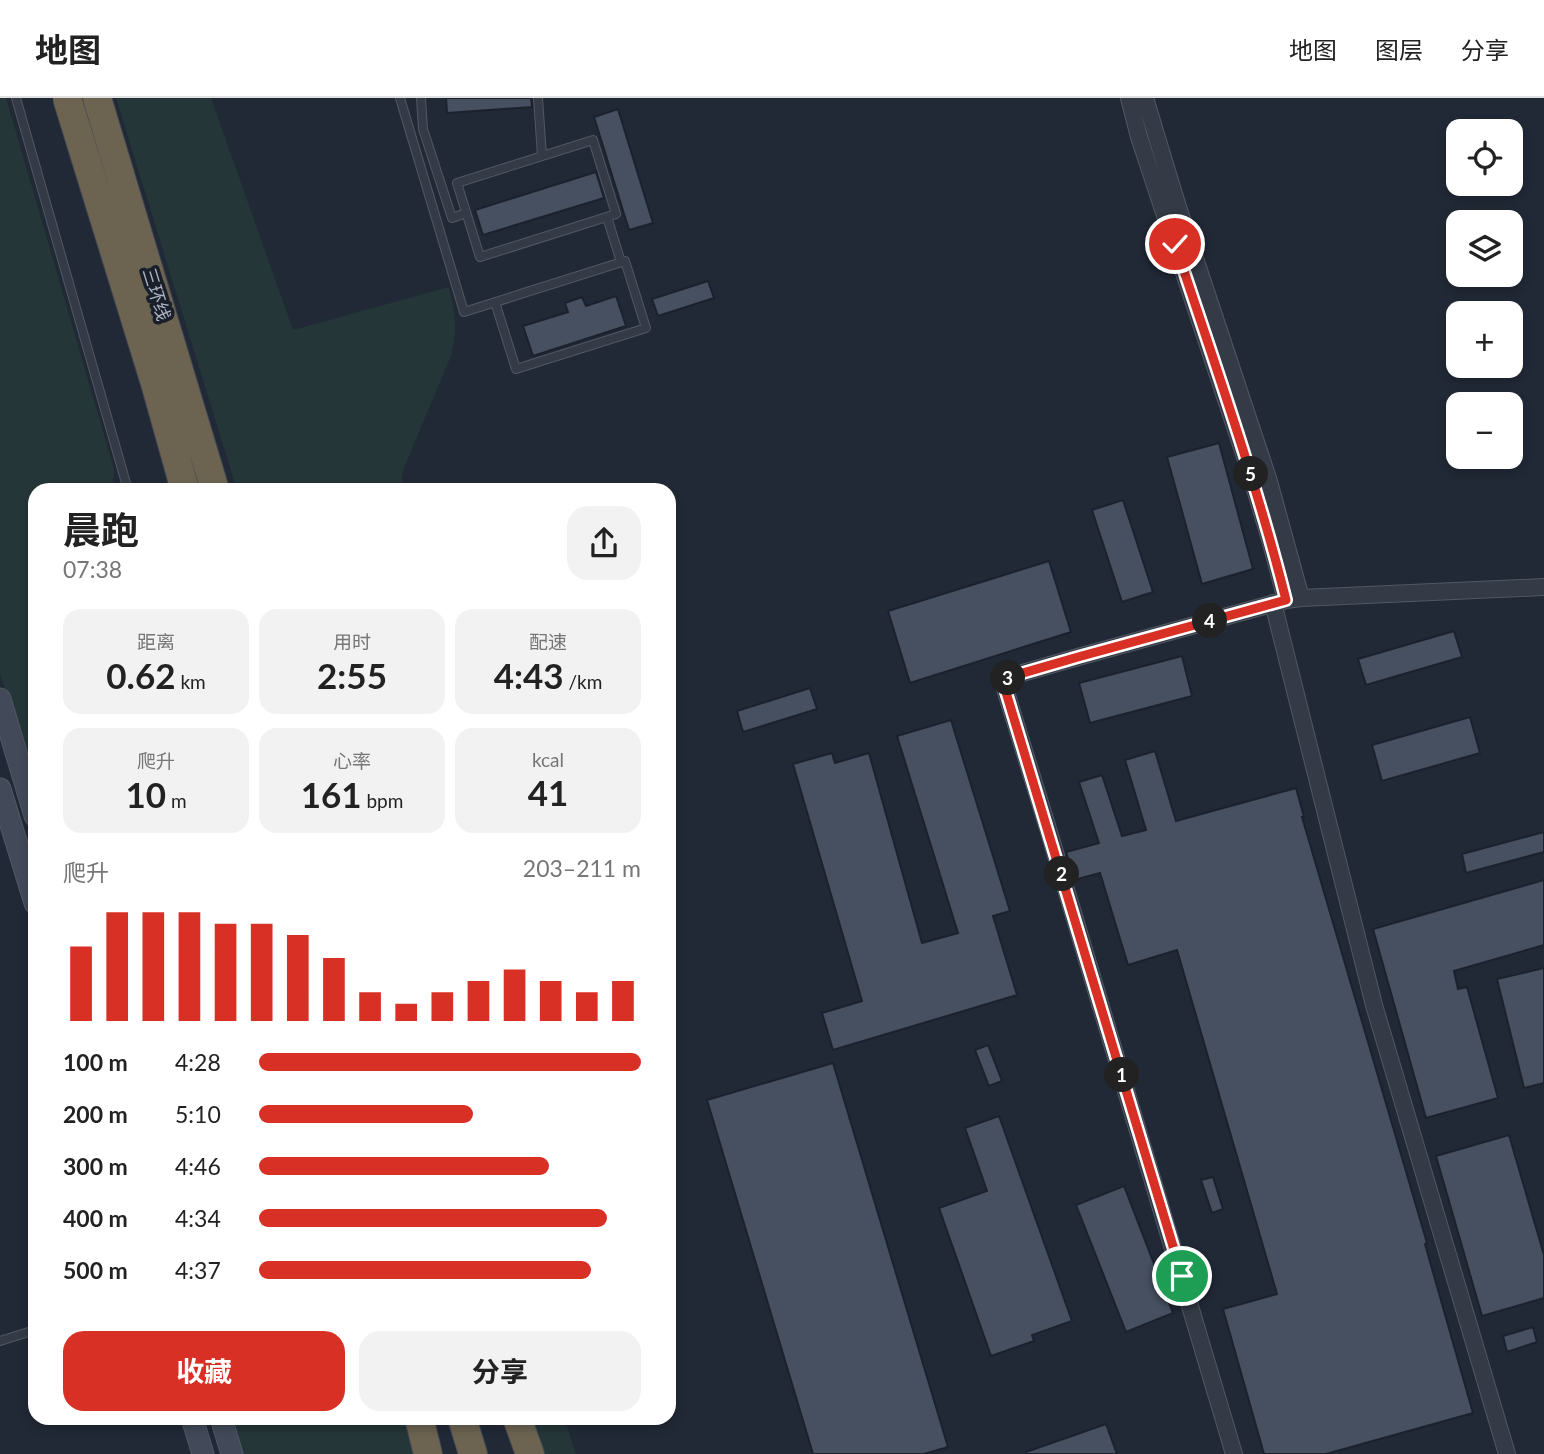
<!DOCTYPE html>
<html lang="zh">
<meta charset="utf-8">
<style>
body{margin:0;font-family:Lato,"Noto Sans SC",sans-serif;background:#f2f2f2;color:#222;height:100vh;display:flex;flex-direction:column;font-size:26px;white-space:nowrap}
*{box-sizing:border-box;margin:0}
p{font-size:23px;color:#767676}
.icon{flex:none;width:38px;height:38px;fill:none;stroke:currentColor;stroke-width:2;stroke-linecap:round;stroke-linejoin:round}
.map{position:relative;flex:1;overflow:hidden}
.side{position:absolute;left:28px;top:385px;width:648px;height:942px;display:flex;flex-direction:column;background:#fff;border-radius:21px;box-shadow:0 4px 10px #0003}
.side>*{flex:none}
.controls{position:absolute;left:1446px;top:21px;display:grid;gap:14px}
.controls a{display:grid;place-items:center;width:77px;height:77px;border-radius:14px;background:#fff;box-shadow:0 4px 10px #0003;font-size:35px}
.pin{position:absolute;display:grid;place-items:center;width:60px;height:60px;color:#fff;margin:-30px;border:4px solid #fff;border-radius:50%;box-shadow:0 2px 7px #0007}
.km{position:absolute;width:35px;height:35px;margin:-18px;border-radius:50%;background:#222;color:#fff;font-size:19px;line-height:35px;text-align:center}
.round{display:grid;place-items:center;flex:none;width:74px;height:74px;border-radius:21px;background:#f2f2f2}
.headline{display:flex;align-items:center;justify-content:space-between;height:119px;padding:0 35px}
h1{font-size:38px;font-weight:700;line-height:52px}
.metrics{display:grid;grid-template-columns:repeat(3,1fr);gap:10px;height:119px;padding:7px 35px}
.metrics div{display:grid;align-content:center;border-radius:18px;background:#f2f2f2;text-align:center}
.metrics b{font-size:35px;font-weight:700}
.metrics small{font-size:19px;font-weight:400}
.metrics p{font-size:19px}
.chart{height:196px;padding:14px 35px}
.chart p{display:flex;justify-content:space-between}
.chart svg{width:100%;height:126px;margin-top:7px;stroke:#d93025;stroke-width:6}
.cta{display:flex;gap:14px;margin-top:auto;padding:14px 35px}
.cta a{flex:1;height:80px;border-radius:21px;background:#d93025;color:#fff;font-size:28px;font-weight:700;line-height:80px;text-align:center}
.cta a+a{background:#f2f2f2;color:#222}
ul{padding:0 35px;list-style:none;font-size:23px}
li{display:grid;grid-template-columns:112px 84px 1fr;align-items:center;height:52px}
li i{height:18px;border-radius:9px;background:#d93025}
header{display:flex;align-items:center;gap:42px;box-sizing:border-box;height:98px;padding:0 35px;background:#fff;border-bottom:2px solid #e0e0e0}
header strong{font-size:33px}
nav{display:flex;gap:38px;margin-inline-start:auto;font-size:24px}
.map>svg:first-child{display:block}
</style>
<header>
<strong>地图</strong>
<nav><a>地图</a><a>图层</a><a>分享</a></nav>
</header>
<div class="map">
<svg width="1544" height="1356" viewBox="0 0 1544 1356">
<rect width="100%" height="100%" fill="#212936"/>
<path fill="#243638" d="M0,0H6L114,371L113,385L94,392H35V486L32,489L33,499L35,503V691L0,575Z
M116,0H211L293,232L449,189C455,216 458,231 451,258L403,372L401,392H237Z
M230,1320H409L418,1356H241Z
M527,1320H564L576,1356H539Z"/>
<path fill="#475060" stroke="#1c222d" stroke-width="2" d="M446,0H531L532,9L447,15Z
M618,11L653,125L629,132L594,19Z
M596,74L604,100L483,137L475,112Z
M708,183L714,200L658,218L652,201Z
M616,198L626,228L533,258L523,228L568,214L565,205L582,199L586,208Z
M1219,345L1253,471L1202,486L1167,359Z
M1123,402L1153,494L1122,504L1092,412Z
M1049,463L1071,534L910,585L888,513Z
M1454,533L1462,559L1366,587L1358,561Z
M1182,558L1192,598L1090,625L1079,585Z
M810,590L817,611L743,634L737,613Z
M1470,619L1480,655L1382,683L1372,647Z
M951,622L1010,813L993,818L1017,897L833,952L822,915L862,903L793,666L832,655L835,665L869,655L922,845L958,835L897,638Z
M1155,653L1176,723L1296,690L1304,719H1302L1427,1145L1425,1146L1473,1315L1326,1356H1264L1223,1211L1277,1196L1177,852L1128,867L1100,775L1074,782L1066,754L1099,745L1079,684L1102,677L1122,738L1146,732L1125,662Z
M1544,734V754L1466,775L1462,756Z
M1544,782V847L1454,873L1458,891L1467,889L1498,1000L1426,1020L1373,831Z
M1544,870V985L1524,990L1497,881Z
M988,947L1002,983L989,988L975,952Z
M833,965L948,1349L924,1356H813L707,1002Z
M999,1018L1072,1223L1032,1237L1034,1243L991,1258L939,1110L987,1093L965,1030Z
M1509,1037L1544,1157V1200L1482,1218L1436,1058Z
M1213,1079L1223,1111L1212,1115L1201,1082Z
M1124,1088L1173,1215L1126,1234L1076,1107Z
M1533,1229L1537,1244L1507,1254L1503,1238Z
M1106,1326L1117,1356H1026V1354Z"/>
<g fill="none" stroke-linecap="round" stroke-linejoin="round">
<g stroke="#515864" stroke-width="10">
<path id="lane" d="M16,0L128,392
M400,0L464,214L625,163L646,230L516,271L495,204
M421,0L423,31L452,120L466,115
M538,0L542,58
M593,42L616,116L480,159L457,85Z
M607,119L621,164
M0,1243L35,1232"/>
</g>
<g stroke="#515864" stroke-width="18">
<path id="street" d="M1129,0L1139,39L1250,374L1271,445L1286,502
M1145,0L1178,109L1268,380L1301,500
M1273,505L1374,907L1507,1356
M1234,1356L1049,734L1002,581L1078,559L1286,502L1301,500L1544,489"/>
</g>
<g stroke="#515864" stroke-width="23">
<path id="secondary" d="M0,601L35,718
M0,691L35,805
M192,1320L203,1356
M221,1320L232,1356"/>
</g>
<g stroke="#3f4551" stroke-width="30">
<path id="highway" d="M419,1320L428,1356
M462,1320L473,1356
M517,1320L530,1356"/>
</g>
<use href="#lane" stroke="#343b46" stroke-width="8"/>
<use href="#street" stroke="#343b46" stroke-width="16"/>
<use href="#secondary" stroke="#424a59" stroke-width="21"/>
<use href="#highway" stroke="#6c6351" stroke-width="28"/>
<g stroke="#3f4551" stroke-width="30" stroke-linecap="butt">
<path id="highway-bridge" d="M67,0L155,285L185,392
M97,0L215,392"/>
</g>
<use href="#highway-bridge" stroke="#6c6351" stroke-width="28"/>
</g>
<g fill="none" stroke-linecap="round" stroke-linejoin="round">
<g stroke="#fff" stroke-width="14">
<path id="route" d="M1175,146C1214,264 1256,382 1286,502L1078,559L1002,581L1182,1178"/>
</g>
<use href="#route" stroke="#d93025" stroke-width="9"/>
</g>
<g text-anchor="middle" dominant-baseline="central" stroke-width="7" stroke-linejoin="round" paint-order="stroke">
<g font-size="18" fill="#aeb5c3" stroke="#1a202b">
<text transform="translate(157 196) rotate(73)">三环线</text>
</g>
</g>
</svg>
<div class="controls">
<a><svg class="icon" aria-label="locate" viewBox="0 0 24 24"><circle cx="12" cy="12" r="6"/><path d="M12 2v4M12 18v4M2 12h4M18 12h4"/></svg></a>
<a><svg class="icon" aria-label="layers" viewBox="0 0 24 24"><path d="M12 4l9 5-9 5-9-5zM3 14l9 5 9-5"/></svg></a>
<a>+</a>
<a>−</a>
</div>
<div class="pin" style="left:1182px;top:1178px;background:#1e9e55"><svg class="icon" aria-label="arrive" viewBox="0 0 24 24"><path d="M6 21V4h12l-3 4 3 4H6"/></svg></div>
<div class="pin" style="left:1175px;top:146px;background:#d93025"><svg class="icon" aria-label="check" viewBox="0 0 24 24"><path d="M5 12l5 5 9-10"/></svg></div>
<b class="km" style="left:1122px;top:977px">1</b>
<b class="km" style="left:1062px;top:776px">2</b>
<b class="km" style="left:1008px;top:580px">3</b>
<b class="km" style="left:1210px;top:523px">4</b>
<b class="km" style="left:1251px;top:376px">5</b>
<section class="side">
<div class="headline"><div><h1>晨跑</h1><p>07:38</p></div><a class="round"><svg class="icon" aria-label="share" viewBox="0 0 24 24"><path d="M12 15V3M7 8l5-5 5 5M5 13v7h14v-7"/></svg></a></div>
<div class="metrics">
<div><p>距离</p><b>0.62<small> km</small></b></div>
<div><p>用时</p><b>2:55</b></div>
<div><p>配速</p><b>4:43<small> /km</small></b></div>
</div>
<div class="metrics">
<div><p>爬升</p><b>10<small> m</small></b></div>
<div><p>心率</p><b>161<small> bpm</small></b></div>
<div><p>kcal</p><b>41</b></div>
</div>
<div class="chart"><p><span>爬升</span>203–211 m</p>
<svg viewBox="0 0 160 44" preserveAspectRatio="none"><path d="M5 44V18M15 44V6M25 44V6M35 44V6M45 44V10M55 44V10M65 44V14M75 44V22M85 44V34M95 44V38M105 44V34M115 44V30M125 44V26M135 44V30M145 44V34M155 44V30"/></svg>
</div>
<ul>
<li><b>100 m</b>4:28<i style="width:100%"></i></li>
<li><b>200 m</b>5:10<i style="width:56%"></i></li>
<li><b>300 m</b>4:46<i style="width:76%"></i></li>
<li><b>400 m</b>4:34<i style="width:91%"></i></li>
<li><b>500 m</b>4:37<i style="width:87%"></i></li>
</ul>
<div class="cta"><a>收藏</a><a>分享</a></div>
</section>
</div>
